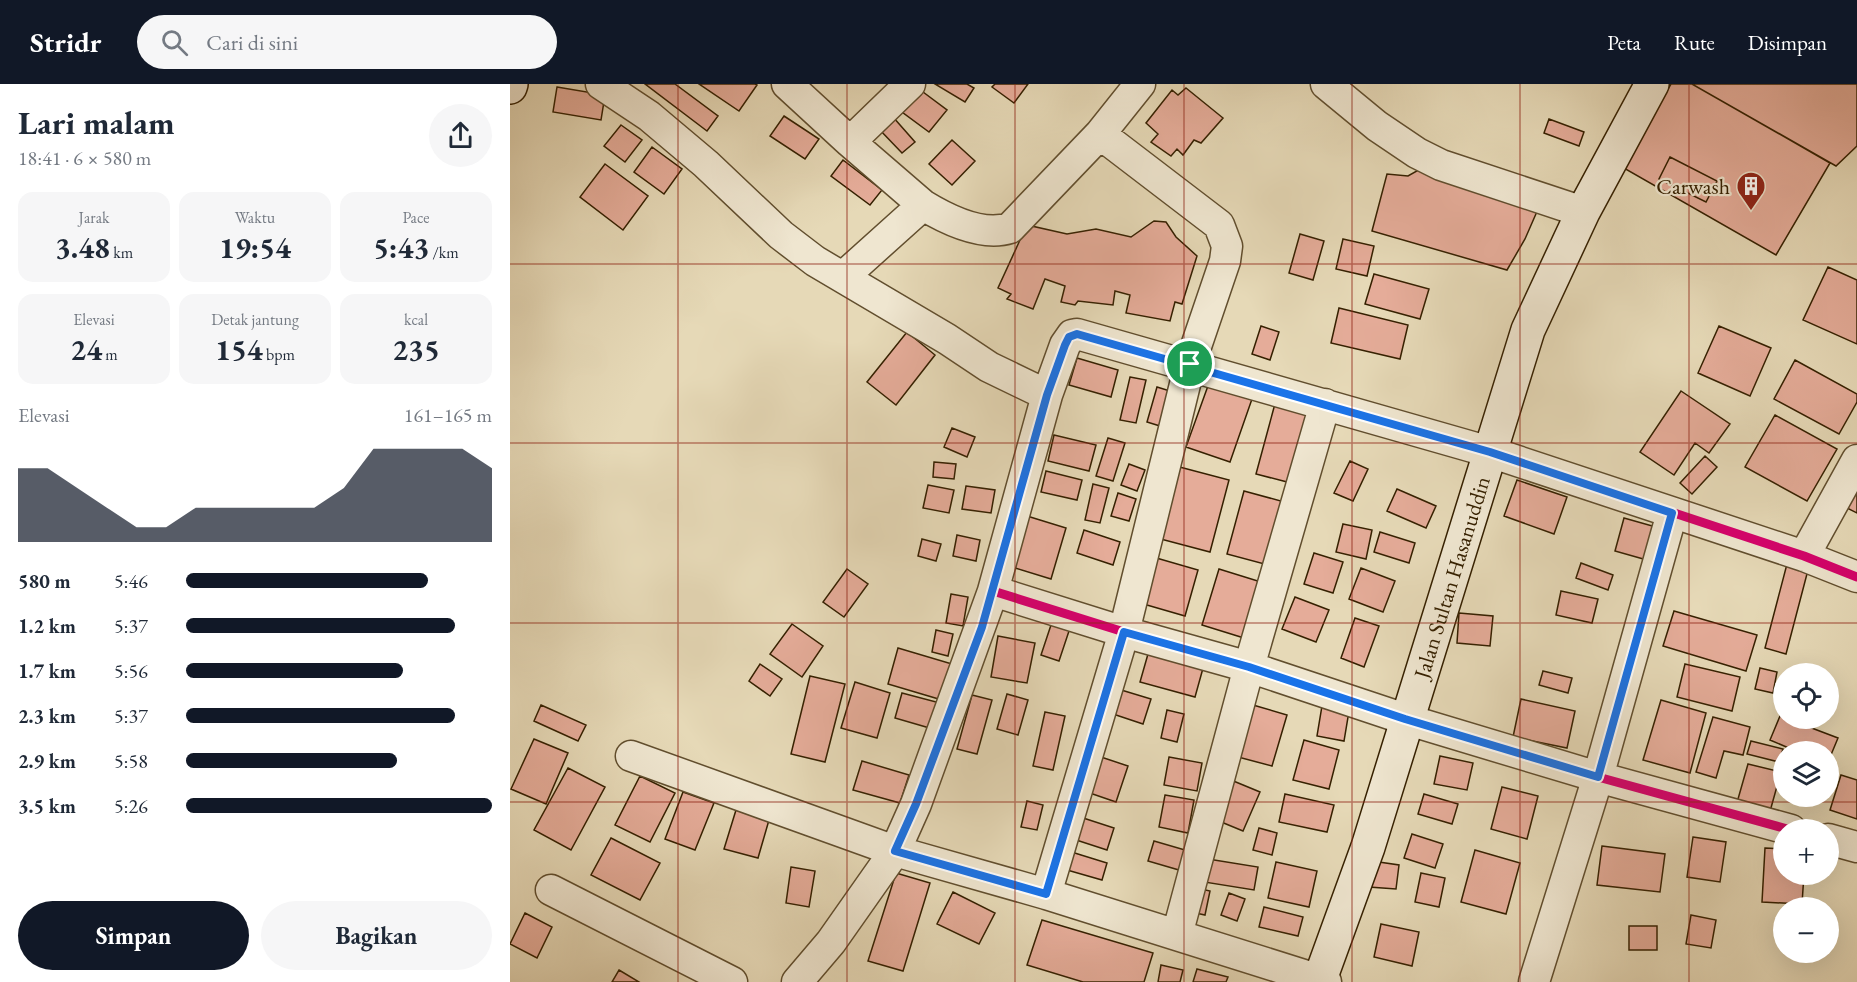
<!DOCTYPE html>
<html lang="id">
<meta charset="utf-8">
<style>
body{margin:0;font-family:"EB Garamond",serif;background:#f6f6f7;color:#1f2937;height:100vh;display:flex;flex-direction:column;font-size:22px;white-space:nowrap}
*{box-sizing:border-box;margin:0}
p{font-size:20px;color:#747a83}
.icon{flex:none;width:33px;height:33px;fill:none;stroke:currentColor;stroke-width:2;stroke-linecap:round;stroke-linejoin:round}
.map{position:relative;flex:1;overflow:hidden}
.details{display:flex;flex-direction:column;background:#fff;width:510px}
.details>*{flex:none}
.fabs{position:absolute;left:1263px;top:579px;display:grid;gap:12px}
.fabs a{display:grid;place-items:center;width:66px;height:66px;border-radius:50%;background:#fff;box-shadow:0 6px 24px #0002;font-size:30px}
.pin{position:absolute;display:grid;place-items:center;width:51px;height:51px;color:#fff;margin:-26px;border:3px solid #fff;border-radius:50%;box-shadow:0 2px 6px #0007}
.round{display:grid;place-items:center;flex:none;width:63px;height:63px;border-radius:32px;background:#f6f6f7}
.head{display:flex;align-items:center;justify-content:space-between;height:102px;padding:0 18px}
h1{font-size:33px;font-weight:700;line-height:45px}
.figures{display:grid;grid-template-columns:repeat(3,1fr);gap:9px;height:102px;padding:6px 18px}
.figures div{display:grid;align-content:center;border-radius:15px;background:#f6f6f7;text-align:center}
.figures b{font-size:30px;font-weight:700}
.figures small{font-size:16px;font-weight:400}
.figures p{font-size:16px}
.chart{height:168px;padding:12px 18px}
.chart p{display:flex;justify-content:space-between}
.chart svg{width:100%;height:108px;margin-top:6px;fill:#111827;opacity:.7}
.action{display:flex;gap:12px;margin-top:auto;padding:12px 18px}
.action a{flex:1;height:69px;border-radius:36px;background:#111827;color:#fff;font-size:24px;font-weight:700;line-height:69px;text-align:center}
.action a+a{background:#f6f6f7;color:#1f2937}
ul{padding:0 18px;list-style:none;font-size:20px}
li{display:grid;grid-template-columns:96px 72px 1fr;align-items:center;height:45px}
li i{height:15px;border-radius:8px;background:#111827}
header{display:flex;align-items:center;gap:36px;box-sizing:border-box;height:84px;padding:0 30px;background:#111827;color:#fff}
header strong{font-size:28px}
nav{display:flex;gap:33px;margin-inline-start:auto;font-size:21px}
.search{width:420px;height:54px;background:#f6f6f7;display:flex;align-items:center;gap:15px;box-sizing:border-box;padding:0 21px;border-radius:33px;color:#747a83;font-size:22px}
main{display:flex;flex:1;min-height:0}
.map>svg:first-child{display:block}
</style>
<header>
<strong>Stridr</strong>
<div class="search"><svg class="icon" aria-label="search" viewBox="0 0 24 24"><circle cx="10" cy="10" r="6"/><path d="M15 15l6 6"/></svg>Cari di sini</div>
<nav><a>Peta</a><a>Rute</a><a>Disimpan</a></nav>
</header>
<main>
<section class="details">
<div class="head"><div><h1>Lari malam</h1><p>18:41 · 6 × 580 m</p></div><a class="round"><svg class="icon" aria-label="share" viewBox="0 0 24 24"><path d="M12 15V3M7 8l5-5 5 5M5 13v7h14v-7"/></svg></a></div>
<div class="figures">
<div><p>Jarak</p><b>3.48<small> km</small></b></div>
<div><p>Waktu</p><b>19:54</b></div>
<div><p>Pace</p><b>5:43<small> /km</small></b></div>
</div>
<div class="figures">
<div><p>Elevasi</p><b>24<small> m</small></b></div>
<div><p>Detak jantung</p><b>154<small> bpm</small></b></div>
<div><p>kcal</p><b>235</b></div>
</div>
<div class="chart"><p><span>Elevasi</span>161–165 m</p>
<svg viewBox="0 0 160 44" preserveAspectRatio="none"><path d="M0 44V14L10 14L20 22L30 30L40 38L50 38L60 30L70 30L80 30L90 30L100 30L110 22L120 6L130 6L140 6L150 6L160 14V44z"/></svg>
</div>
<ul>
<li><b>580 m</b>5:46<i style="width:79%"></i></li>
<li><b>1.2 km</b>5:37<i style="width:88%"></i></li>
<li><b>1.7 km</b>5:56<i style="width:71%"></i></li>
<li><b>2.3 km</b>5:37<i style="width:88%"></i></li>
<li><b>2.9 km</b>5:58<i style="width:69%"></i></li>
<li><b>3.5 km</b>5:26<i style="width:100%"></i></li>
</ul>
<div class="action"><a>Simpan</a><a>Bagikan</a></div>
</section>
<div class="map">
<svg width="1347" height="898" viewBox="0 0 1347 898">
<rect width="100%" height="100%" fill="#e6d9b7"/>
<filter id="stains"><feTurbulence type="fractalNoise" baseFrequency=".00333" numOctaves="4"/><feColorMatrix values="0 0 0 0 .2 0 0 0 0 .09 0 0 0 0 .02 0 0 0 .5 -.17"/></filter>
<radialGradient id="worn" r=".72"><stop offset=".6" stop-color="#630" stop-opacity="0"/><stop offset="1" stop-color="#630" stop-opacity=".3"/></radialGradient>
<path fill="#e5ac99" stroke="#352000" stroke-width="1.5" d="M135,0H165L208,32L197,47Z
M189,0H245L247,1L229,27Z
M425,0H457L464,4L455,18Z
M485,0H518L504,19L482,3Z
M1161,0H1182L1320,79L1266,171L1112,83Z
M1182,0H1347V62L1326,82Z
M47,3L95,11L91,36L43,28Z
M676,4L713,34L691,59L684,56L673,71L667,65L661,72L641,58L648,50L636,39L662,6L668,11Z
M409,5L437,26L419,48L392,28Z
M274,32L309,55L295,75L260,52Z
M383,33L405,58L392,69L369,45Z
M1039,35L1074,48L1069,62L1034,49Z
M111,41L132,56L115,78L94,62Z
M442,56L465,77L442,101L419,80Z
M142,63L172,85L154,110L124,88Z
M1160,73L1207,97L1196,118L1149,95Z
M333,76L372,106L360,121L321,92Z
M95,80L138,112L113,146L70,113Z
M912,84L1032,116L1015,155L997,186L862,147L877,90L898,92Z
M644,137L656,138L666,153L687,172L672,220L665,218L660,237L616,229L620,211L605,207L603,221L568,217L565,221L551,218L555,202L535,195L523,225L497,215L501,210L488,204L510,156L503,153L508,139L557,150L586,145L621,153Z
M790,150L814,157L803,196L779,189Z
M833,155L864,162L857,192L826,185Z
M1318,183L1347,196V260L1293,236Z
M864,190L919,205L910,235L855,220Z
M829,224L898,241L890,275L821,259Z
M751,242L769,248L760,276L742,270Z
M1209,242L1261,264L1240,312L1188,289Z
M397,248L425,271L386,321L357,298Z
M567,274L608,286L601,313L559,301Z
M1285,276L1347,310V318L1329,350L1264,315Z
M620,293L636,296L626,339L610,336Z
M699,299L742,315L720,378L676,363Z
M647,303L660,307L650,342L637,338Z
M1171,307L1220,340L1199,369L1185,359L1164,391L1130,368Z
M766,316L801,325L781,399L746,390Z
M1265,331L1327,365L1297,417L1235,383Z
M442,344L465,353L457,373L434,363Z
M544,351L586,361L579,387L538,377Z
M598,354L615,359L603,397L586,392Z
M1195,372L1207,383L1182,410L1170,399Z
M840,377L858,385L843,417L824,409Z
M424,378L446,380L444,395L423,393Z
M619,380L635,386L627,407L611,401Z
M662,381L719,396L700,468L643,453Z
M536,387L572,396L567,416L531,408Z
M1347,395V429L1333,422Z
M1007,396L1057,413L1044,450L994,432Z
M583,400L599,404L590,439L575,436Z
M418,401L444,406L439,429L413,424Z
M456,402L485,406L481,429L452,425Z
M887,405L926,422L916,444L877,427Z
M734,407L778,419L762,482L717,470Z
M608,409L626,415L619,437L601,432Z
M517,432L556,444L541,495L502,483Z
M1114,434L1153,445L1144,478L1105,467Z
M833,440L862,446L856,475L826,468Z
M574,446L610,458L603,481L567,469Z
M870,448L905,459L899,479L864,468Z
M447,451L470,456L466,477L443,472Z
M412,455L431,460L426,477L408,472Z
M804,469L833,478L823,509L794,500Z
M636,471L688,486L675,532L623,517Z
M1071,479L1103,491L1098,506L1066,494Z
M1277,480L1298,486L1276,570L1255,564Z
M851,484L885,497L873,528L839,515Z
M337,485L358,500L334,533L313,518Z
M709,485L751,498L734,554L692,541Z
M1051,507L1088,515L1082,539L1046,531Z
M441,510L458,513L453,542L436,539Z
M785,513L819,526L806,558L772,545Z
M1164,527L1247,551L1236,587L1153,562Z
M949,529L983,532L980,562L947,559Z
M544,532L562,538L549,577L531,571Z
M845,534L869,542L854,583L831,574Z
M282,540L313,562L292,593L260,570Z
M426,546L443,550L438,572L422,568Z
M488,552L525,559L517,599L481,593Z
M640,563L695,577L685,613L630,598Z
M388,564L442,580L432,616L378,600Z
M250,580L272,595L260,612L239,597Z
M1175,580L1230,593L1222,627L1167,613Z
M1250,584L1267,588L1263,609L1245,605Z
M1033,587L1062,594L1058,609L1029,601Z
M300,592L335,600L315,678L281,670Z
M345,598L380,609L367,654L331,644Z
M598,602L641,615L633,640L591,626Z
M392,609L430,619L423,645L385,634Z
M497,610L518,616L508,651L487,645Z
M462,611L482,616L467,670L447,665Z
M1011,615L1065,627L1057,664L1003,653Z
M813,616L840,621L834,657L807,652Z
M1151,616L1196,629L1180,689L1133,676Z
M31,621L76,641L68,657L24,637Z
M743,621L777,631L762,682L728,673Z
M657,626L674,630L667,658L651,654Z
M535,628L555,632L543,686L523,682Z
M1270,632L1328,654L1318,678V668H1280L1281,665L1260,656Z
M1203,633L1240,643L1233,671L1214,667L1206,694L1186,688Z
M24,655L58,669L36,720L1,705Z
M794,656L829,666L819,705L783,696Z
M1241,657L1273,665L1269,678L1237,670Z
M582,670L618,682L606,718L571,706Z
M930,672L963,679L957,706L924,700Z
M659,673L692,679L687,707L654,701Z
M352,677L399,691L390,719L343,706Z
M1238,680L1271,688L1259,731L1226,722Z
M58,684L95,703L61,766L24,746Z
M1331,691L1347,696V735L1320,726Z
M130,692L165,709L140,758L105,741Z
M721,696L750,708L733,747L704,735Z
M992,703L1028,712L1017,755L981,745Z
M173,708L204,719L185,766L155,755Z
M775,710L824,721L817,748L769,738Z
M914,710L948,720L942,740L908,730Z
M655,711L684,716L678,749L649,743Z
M517,717L533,721L527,746L511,743Z
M226,726L259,736L248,774L214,765Z
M564,731L604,744L597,766L557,753Z
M749,744L767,749L762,771L743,766Z
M902,750L933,760L925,784L894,774Z
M1183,753L1216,758L1210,798L1177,793Z
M101,754L150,779L130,816L81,791Z
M644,757L675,766L669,786L638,777Z
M1092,762L1155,770L1150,808L1087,801Z
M1255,764L1274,765V790H1294L1292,820L1252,818Z
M555,766L597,779L592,796L550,784Z
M965,766L1010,779L996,830L951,818Z
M698,775L748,783L744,806L694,798Z
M862,777L889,781L886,805L859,803Z
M766,778L807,787L799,823L758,814Z
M281,783L305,787L299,823L276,819Z
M386,789L420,799L393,887L358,877Z
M911,789L935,794L929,823L905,818Z
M687,804L700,807L695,831L681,828Z
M443,808L485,829L469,860L427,840Z
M719,809L735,815L727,837L711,831Z
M754,823L793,833L788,852L749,843Z
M15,829L42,843L27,874L0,860Z
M1181,831L1206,836L1201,864L1176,860Z
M532,836L643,869L634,898H573L517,881Z
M871,840L909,848L902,882L864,873Z
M1119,842H1147V866H1119Z
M651,881L673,886L670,898H648Z
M687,885L718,893L716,898H683Z
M109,886L129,898H102Z"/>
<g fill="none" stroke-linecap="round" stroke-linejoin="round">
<g stroke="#614e2e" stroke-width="33">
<path id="street" d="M91,0L139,32L196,80L271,151L305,177L437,255L479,283L537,311
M277,0L340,58L400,0
M816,0L867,42L907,69L931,81L1073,128
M413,121C436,135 472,153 500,144L590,50
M334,192L413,121L340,58
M1294,472L1347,376
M121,672L385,767L406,720L483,507
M1281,746L1088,693L895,635L739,583L614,548L483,507L537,311L555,261L562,251L567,250L980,368L1294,472L1347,493
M1318,755L1347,763
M41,806L222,898
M536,810L614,548L680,280L715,177L717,162L709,141L590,50L630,0
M667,851L739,583L815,320
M287,898L321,858L385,767L536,810L816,898
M1024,898L1088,693L1162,429"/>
</g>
<g stroke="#352000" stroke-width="36">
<g id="secondary">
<path d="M0,3L1,0"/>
<path id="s1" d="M809,898L858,763L1018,246L1073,128L1142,0"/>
</g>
</g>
<use href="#street" stroke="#efe6d0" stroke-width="30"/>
<use href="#secondary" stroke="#efe6d0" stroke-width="33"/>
<g stroke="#efe6d0" stroke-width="13">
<path id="cycleway" d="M1281,746L1088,693L895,635L739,583L614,548L483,507L537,311L555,261L562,251L567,250L980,368L1294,472L1347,493"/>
</g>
<use href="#cycleway" stroke="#d6006c" stroke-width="9"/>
</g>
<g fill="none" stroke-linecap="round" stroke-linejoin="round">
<g stroke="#fff" stroke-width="12">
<path id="route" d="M567,250L980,368L1162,429L1088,693L895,635L739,583L614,548L536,810L385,767L406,720L472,543L537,311L555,261L559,253Z"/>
</g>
<use href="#route" stroke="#1a73e8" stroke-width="8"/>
</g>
<path fill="none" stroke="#8f2418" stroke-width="1.5" stroke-opacity="0.55" d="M168,0V898M337,0V898M505,0V898M674,0V898M842,0V898M1010,0V898M1179,0V898M0,180H1347M0,359H1347M0,539H1347M0,718H1347"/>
<defs>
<g id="building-pin" transform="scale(1.5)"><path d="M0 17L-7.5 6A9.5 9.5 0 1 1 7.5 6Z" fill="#8f2418" stroke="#efe6d0"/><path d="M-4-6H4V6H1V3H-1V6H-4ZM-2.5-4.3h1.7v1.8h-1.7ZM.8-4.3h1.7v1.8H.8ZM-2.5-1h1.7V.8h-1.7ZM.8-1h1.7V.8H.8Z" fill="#fff"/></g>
</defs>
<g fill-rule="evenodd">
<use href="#building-pin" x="1241" y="102"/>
</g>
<g text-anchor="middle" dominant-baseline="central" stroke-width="4.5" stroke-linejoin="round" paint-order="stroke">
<g font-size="22" fill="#352000" stroke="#efe6d0" text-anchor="end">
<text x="1220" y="102">Carwash</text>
</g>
<g font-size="22" fill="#352000" stroke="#efe6d0">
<text stroke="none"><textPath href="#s1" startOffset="426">Jalan Sultan Hasanuddin</textPath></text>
</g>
</g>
<rect width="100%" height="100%" filter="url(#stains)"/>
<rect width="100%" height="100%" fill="url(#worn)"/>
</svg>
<div class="fabs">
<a><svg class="icon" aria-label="locate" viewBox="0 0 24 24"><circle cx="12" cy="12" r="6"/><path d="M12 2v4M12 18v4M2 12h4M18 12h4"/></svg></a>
<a><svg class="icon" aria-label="layers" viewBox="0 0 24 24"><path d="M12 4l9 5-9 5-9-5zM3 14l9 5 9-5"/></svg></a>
<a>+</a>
<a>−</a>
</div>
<div class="pin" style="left:680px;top:280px;background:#1e9e55"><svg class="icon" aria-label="arrive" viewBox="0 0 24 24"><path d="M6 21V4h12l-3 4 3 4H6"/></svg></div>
</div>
</main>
